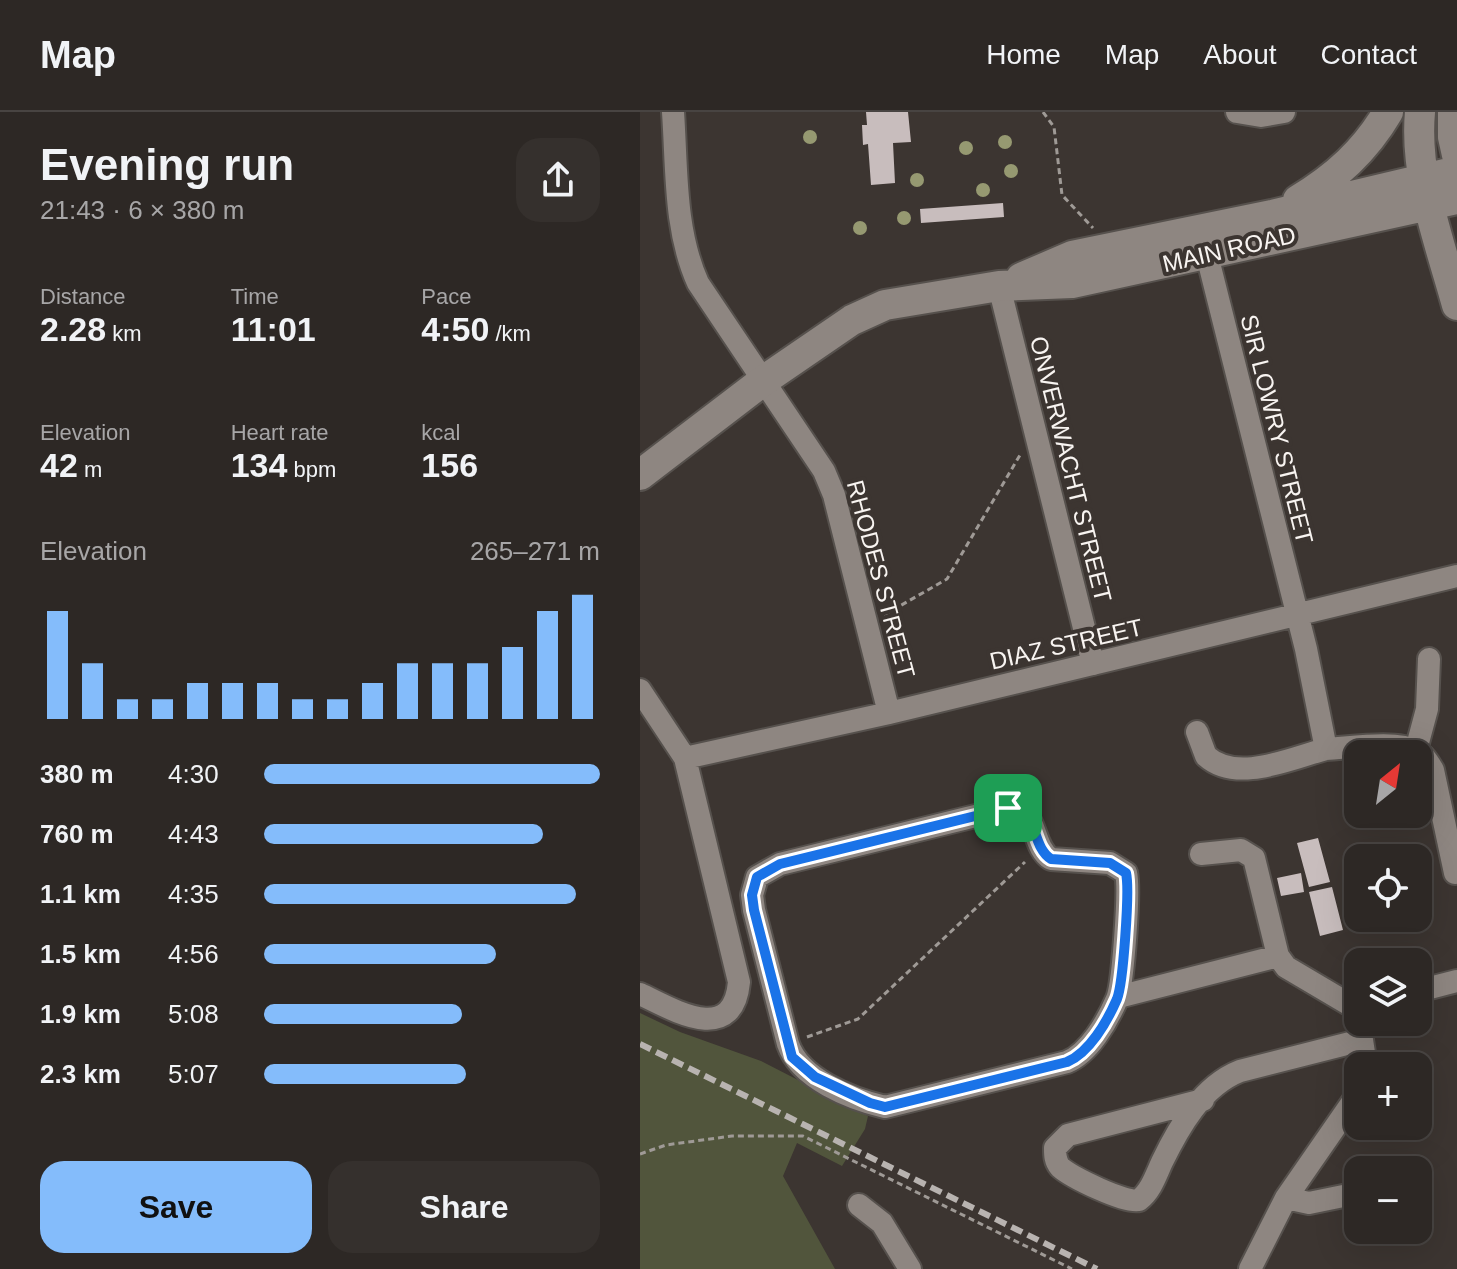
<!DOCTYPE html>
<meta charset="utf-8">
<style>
body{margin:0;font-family:Arial,sans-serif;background:#35302d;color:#f1f3f6;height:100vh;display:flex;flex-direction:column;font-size:30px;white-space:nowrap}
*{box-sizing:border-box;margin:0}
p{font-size:26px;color:#a7a6a7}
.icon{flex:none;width:44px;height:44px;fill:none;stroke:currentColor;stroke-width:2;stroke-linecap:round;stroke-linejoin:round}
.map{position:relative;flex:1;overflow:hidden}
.sheet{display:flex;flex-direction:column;background:#2d2825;width:640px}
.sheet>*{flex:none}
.needle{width:52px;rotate:30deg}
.buttons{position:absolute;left:704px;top:628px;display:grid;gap:16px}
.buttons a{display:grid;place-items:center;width:88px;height:88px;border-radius:16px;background:#2d2825;box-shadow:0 8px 32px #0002,0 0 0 2px #484442;font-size:40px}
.pin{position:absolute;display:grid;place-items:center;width:68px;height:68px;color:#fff;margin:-34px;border-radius:16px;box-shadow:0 4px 12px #0006}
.round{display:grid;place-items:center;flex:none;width:84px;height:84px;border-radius:24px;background:#35302d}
.headline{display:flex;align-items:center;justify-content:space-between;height:136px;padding:0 40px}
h1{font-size:44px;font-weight:700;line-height:60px}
.metrics{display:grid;grid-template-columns:repeat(3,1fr);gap:12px;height:136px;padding:8px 40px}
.metrics div{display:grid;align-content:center}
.metrics b{font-size:34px;font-weight:700}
.metrics small{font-size:22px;font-weight:400}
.metrics p{font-size:22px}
.chart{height:224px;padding:16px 40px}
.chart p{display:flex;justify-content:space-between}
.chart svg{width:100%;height:144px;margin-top:8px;stroke:#84bcfb;stroke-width:6}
.primary-button{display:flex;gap:16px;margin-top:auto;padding:16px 40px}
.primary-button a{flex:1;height:92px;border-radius:24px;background:#84bcfb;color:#111;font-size:32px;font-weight:700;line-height:92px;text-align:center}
.primary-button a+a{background:#35302d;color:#f1f3f6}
ul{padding:0 40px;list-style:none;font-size:26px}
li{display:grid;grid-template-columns:128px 96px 1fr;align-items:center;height:60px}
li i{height:20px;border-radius:10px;background:#84bcfb}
header{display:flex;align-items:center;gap:48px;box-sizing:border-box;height:112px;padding:0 40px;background:#2d2825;border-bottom:2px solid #484442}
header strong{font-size:38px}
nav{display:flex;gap:44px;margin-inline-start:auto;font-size:28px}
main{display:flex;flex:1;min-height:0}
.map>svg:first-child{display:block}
</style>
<header>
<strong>Map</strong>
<nav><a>Home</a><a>Map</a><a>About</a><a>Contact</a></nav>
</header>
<main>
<section class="sheet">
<div class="headline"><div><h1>Evening run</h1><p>21:43 · 6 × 380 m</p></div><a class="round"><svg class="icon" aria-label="share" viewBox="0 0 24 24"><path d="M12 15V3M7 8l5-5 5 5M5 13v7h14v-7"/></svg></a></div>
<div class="metrics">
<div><p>Distance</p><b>2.28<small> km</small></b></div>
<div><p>Time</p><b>11:01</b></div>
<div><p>Pace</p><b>4:50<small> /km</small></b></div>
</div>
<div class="metrics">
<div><p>Elevation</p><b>42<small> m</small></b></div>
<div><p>Heart rate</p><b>134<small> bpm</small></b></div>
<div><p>kcal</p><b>156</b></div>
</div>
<div class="chart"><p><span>Elevation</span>265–271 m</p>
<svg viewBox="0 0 160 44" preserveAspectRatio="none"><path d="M5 44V11M15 44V27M25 44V38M35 44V38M45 44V33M55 44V33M65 44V33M75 44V38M85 44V38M95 44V33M105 44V27M115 44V27M125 44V27M135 44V22M145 44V11M155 44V6"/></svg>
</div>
<ul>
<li><b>380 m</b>4:30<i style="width:100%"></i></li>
<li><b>760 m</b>4:43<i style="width:83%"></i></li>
<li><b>1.1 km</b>4:35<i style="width:93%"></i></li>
<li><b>1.5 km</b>4:56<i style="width:69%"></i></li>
<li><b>1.9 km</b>5:08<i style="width:59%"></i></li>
<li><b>2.3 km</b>5:07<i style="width:60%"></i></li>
</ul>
<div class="primary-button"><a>Save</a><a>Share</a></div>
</section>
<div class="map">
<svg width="817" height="1157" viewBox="0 0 817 1157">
<rect width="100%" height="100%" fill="#3c3531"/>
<path fill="#51553c" d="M0,901L40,920L121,949L228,1004L225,1017L202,1054L157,1031L143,1064L195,1157H0Z"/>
<path fill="#c8bdbd" d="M226,0H268L271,30L253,31L255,71L231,73L228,32L223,33L222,13H227Z
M363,91L364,105L281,111L280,97Z
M678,726L690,770L669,775L657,731Z
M661,761L664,780L641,784L637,766Z
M692,775L703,818L680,824L669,780Z"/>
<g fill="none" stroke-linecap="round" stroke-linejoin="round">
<g stroke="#56514d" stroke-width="26">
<path id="street" d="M33,0C37,57 34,118 58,171L184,359L194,383L249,601
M597,0L621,4L644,0
M567,143L666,537L686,637C709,636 756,628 776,639C784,643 788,650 793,658L815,761
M359,174L453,552
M0,578L45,646L99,870C93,935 32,897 0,882
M557,620L566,644C597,672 651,646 686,637
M776,638L787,597L789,547
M45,646L249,601L817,464
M368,696C399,694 390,734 411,747L470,751L486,761C490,777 483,872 477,887C467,910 449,941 427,950L245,995C211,987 160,967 148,932L114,798L112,783L117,765L140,752Z
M561,742L601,738L614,746L638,844L646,855L717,897
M778,879L817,869
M478,885L638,844
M720,915L726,954
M563,988L428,1023L415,1036C415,1043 415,1049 420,1055C431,1065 486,1092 499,1088C511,1079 516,1063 522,1050C539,1015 562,974 600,959L722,928
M646,1086L669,1091L718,1081
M219,1093L242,1111L270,1157
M610,1157L646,1086L718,982"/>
</g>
<g stroke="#56514d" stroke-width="34">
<path id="secondary" d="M780,0C774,65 800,131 817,193
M813,0V25L817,43
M658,88C696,65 725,39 748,0
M381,166L432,144L632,103L817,59
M0,363L123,269L212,208L245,193L359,174L432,171L817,87"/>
</g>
<path stroke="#9f9a96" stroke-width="3" stroke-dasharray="6 4" stroke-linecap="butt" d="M403,0L414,15L422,83L453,116
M244,503L307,467L380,343
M167,925L218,907L385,750
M0,1042L26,1033L92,1024H163L432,1157"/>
<use href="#street" stroke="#8e8681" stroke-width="22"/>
<use href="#secondary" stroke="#8e8681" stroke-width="30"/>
<path stroke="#b8b3b0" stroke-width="6" stroke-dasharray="12 6" stroke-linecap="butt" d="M0,932L457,1157"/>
</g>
<g fill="#969971">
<circle cx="170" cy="25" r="7"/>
<circle cx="365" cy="30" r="7"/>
<circle cx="326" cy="36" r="7"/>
<circle cx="371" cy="59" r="7"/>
<circle cx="277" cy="68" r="7"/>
<circle cx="343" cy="78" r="7"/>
<circle cx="264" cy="106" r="7"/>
<circle cx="220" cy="116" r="7"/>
</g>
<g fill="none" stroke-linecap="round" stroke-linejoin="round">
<g stroke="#fff" stroke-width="16">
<path id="route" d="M368,696C399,694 390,734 411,747L470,751L486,761C490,778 483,872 477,887C467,910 449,941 427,950L245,995L230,991L175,965L152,945L114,798L112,783L117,765L140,752Z"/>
</g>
<use href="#route" stroke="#1a73e8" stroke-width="10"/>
</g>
<g text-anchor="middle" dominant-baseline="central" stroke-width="8" stroke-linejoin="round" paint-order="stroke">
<g font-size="24" fill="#f8f4f1" stroke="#3c3531">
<text transform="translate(589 137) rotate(-13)">MAIN ROAD</text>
<text transform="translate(637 317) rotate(76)">SIR LOWRY STREET</text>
<text transform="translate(431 357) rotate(76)">ONVERWACHT STREET</text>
<text transform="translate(241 467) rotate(75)">RHODES STREET</text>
<text transform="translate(426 532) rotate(-13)">DIAZ STREET</text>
</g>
</g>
</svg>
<div class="buttons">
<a><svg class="needle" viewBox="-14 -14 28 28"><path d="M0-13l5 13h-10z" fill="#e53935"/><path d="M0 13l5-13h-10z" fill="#a7a6a7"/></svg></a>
<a><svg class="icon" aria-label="locate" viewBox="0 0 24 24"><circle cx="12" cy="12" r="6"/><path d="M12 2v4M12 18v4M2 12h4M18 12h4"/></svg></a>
<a><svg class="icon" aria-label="layers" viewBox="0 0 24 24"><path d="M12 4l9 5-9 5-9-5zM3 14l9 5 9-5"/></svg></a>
<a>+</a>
<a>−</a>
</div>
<div class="pin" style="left:368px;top:696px;background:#1e9e55"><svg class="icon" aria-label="arrive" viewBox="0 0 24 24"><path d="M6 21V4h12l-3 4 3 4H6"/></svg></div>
</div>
</main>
